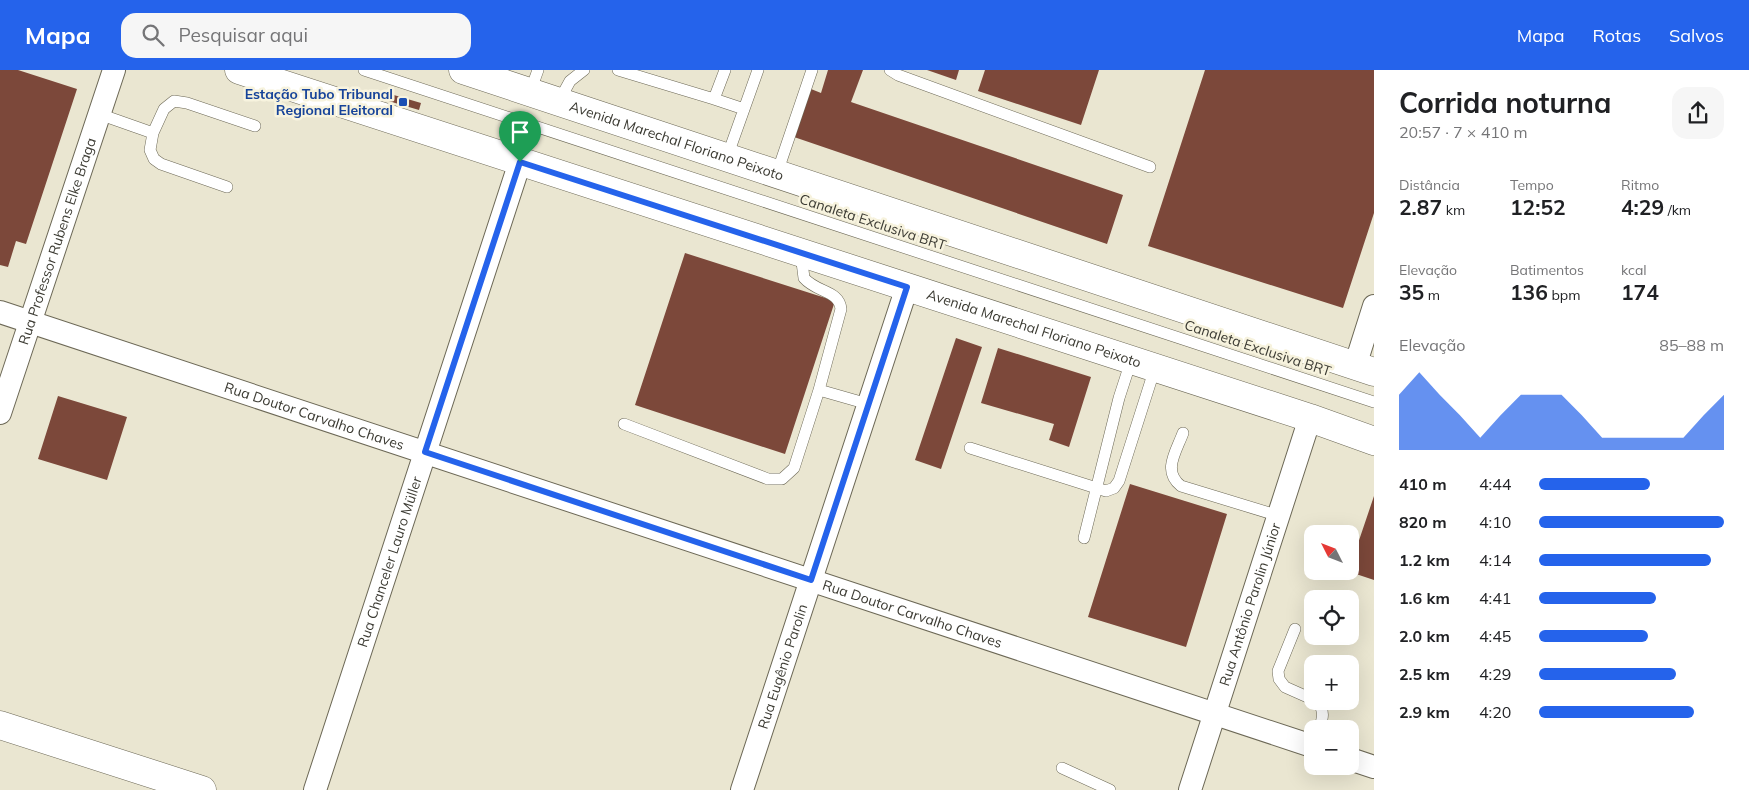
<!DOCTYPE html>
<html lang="pt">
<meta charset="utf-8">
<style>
body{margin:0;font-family:Mulish,sans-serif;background:#f6f6f6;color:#202124;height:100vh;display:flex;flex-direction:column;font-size:19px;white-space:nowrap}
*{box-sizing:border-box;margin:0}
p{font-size:16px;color:#757577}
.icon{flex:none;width:28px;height:28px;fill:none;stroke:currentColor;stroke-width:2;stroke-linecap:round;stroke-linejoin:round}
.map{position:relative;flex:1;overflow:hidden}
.drawer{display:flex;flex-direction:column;background:#fff;width:375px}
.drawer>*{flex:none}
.needle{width:32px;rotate:312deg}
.buttons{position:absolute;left:1304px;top:455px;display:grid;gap:10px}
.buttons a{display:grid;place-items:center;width:55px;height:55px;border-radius:10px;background:#fff;box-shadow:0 5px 20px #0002;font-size:25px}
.pin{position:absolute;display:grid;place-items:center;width:42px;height:42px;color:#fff;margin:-51px -21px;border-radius:50% 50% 50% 0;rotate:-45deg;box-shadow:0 0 5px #0007}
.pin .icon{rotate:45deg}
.round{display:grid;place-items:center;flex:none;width:52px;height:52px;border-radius:15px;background:#f6f6f6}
.headline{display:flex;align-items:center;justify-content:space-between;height:85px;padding:0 25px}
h1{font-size:28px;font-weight:700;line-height:38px}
.metrics{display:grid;grid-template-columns:repeat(3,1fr);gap:8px;height:85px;padding:5px 25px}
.metrics div{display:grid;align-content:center}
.metrics b{font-size:21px;font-weight:700}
.metrics small{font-size:14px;font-weight:400}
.metrics p{font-size:14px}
.chart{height:140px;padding:10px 25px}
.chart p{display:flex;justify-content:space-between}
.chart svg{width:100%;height:90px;margin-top:5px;fill:#2563eb;opacity:.7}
ul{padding:0 25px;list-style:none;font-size:16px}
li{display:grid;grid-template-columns:80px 60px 1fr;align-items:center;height:38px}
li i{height:12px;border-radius:6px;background:#2563eb}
header{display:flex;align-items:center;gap:30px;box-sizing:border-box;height:70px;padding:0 25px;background:#2563eb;color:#fff}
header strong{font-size:24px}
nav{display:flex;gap:28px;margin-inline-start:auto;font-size:18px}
.search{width:350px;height:45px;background:#f6f6f6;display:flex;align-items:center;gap:12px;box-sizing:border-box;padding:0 18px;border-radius:15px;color:#757577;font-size:19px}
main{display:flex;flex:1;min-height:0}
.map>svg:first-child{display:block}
</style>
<header>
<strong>Mapa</strong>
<div class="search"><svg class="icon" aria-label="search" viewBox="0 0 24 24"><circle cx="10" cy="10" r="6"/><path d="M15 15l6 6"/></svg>Pesquisar aqui</div>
<nav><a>Mapa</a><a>Rotas</a><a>Salvos</a></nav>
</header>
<main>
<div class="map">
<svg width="1374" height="720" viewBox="0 0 1374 720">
<rect width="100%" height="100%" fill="#eae6d1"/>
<path fill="#7c483a" d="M0,0H18L77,19L26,174L16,171L8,197L0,195Z
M828,0H863L851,32L1123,125L1107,174L794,67L811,19L821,23Z
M927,0H959L956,10Z
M985,0H1099L1081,55L978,21Z
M1205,0H1374V143L1343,238L1148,176Z
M387,23L421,33L419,40L385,30Z
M685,183L835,231L785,384L635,335Z
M956,268L982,277L941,399L915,390Z
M998,278L1091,307L1069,377L1049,370L1054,354L981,333Z
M58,326L127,347L107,410L38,389Z
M1130,414L1227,444L1186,577L1088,547Z
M1374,426V510L1350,502V497Z"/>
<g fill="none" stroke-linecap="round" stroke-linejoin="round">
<g stroke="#6c6856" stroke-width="12">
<path id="service" d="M364,0L1374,332
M618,0L714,29L744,39
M890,0L898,5L1150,97
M530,22L538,0
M714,29L725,0
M559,31L570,11L584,0
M99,44L153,63
M727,87L758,0
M777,103L812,0
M227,117L161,94L154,89L150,80L153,63L164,39L174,31L187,33L255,56
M819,320L868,334
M624,354L768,409H782L794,398L819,320L841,239C839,220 817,223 804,208L801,184
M1183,363C1176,382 1162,401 1181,416L1279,446
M970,378L1106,421L1114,418L1119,411L1155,298
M1084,468L1119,328L1131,291
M1295,559L1278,601L1279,609L1285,617L1312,629
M1317,631C1325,641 1323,648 1319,659
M1062,698L1110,720"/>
</g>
<g stroke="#6c6856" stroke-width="24">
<g id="minor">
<path id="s1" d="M0,242L1312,676"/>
<path d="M1355,296L1374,236"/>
<path id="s2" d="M0,343L114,0"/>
<path d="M1350,689L1374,697"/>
<path id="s3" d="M315,720L520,92"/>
<path id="s4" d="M742,720L907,217"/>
<path id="s5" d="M1190,720L1310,348"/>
</g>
</g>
<g stroke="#6c6856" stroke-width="29">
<g id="tertiary">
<path id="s6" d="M239,0L1310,348L1374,371"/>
<path id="s7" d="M463,0L1374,302"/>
</g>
</g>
<g stroke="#6c6856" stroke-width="29">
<path id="primary" d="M0,655L202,720"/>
</g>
<use href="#service" stroke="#fff" stroke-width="11"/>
<use href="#minor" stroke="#fff" stroke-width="22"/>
<use href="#tertiary" stroke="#fff" stroke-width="28"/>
<use href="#primary" stroke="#fff" stroke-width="28"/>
</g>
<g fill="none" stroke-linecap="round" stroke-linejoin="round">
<g stroke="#fff" stroke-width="10">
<path id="route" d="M520,92L907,217L811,510L425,382Z"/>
</g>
<use href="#route" stroke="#2563eb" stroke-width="6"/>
</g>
<rect fill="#1a4fb4" stroke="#f7f3de" stroke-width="2" x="398" y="27" width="10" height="10" rx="2.5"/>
<g text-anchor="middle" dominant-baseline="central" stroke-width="5" stroke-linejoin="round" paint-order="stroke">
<g font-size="14" font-weight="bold" fill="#164399" stroke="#f7f3de" text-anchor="end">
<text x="393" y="24">Estação Tubo Tribunal<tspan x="393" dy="16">Regional Eleitoral</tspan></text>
</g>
<g font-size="14" fill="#3c3b33" stroke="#f7f3de">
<text stroke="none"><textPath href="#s7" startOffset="225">Avenida Marechal Floriano Peixoto</textPath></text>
<text transform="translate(873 152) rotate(18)">Canaleta Exclusiva BRT</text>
<text stroke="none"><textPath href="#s2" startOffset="181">Rua Professor Rubens Elke Braga</textPath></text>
<text stroke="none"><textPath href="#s6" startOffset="836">Avenida Marechal Floriano Peixoto</textPath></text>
<text transform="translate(1258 278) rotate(18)">Canaleta Exclusiva BRT</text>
<text stroke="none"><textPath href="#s1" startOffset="331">Rua Doutor Carvalho Chaves</textPath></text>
<text stroke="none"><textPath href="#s3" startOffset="240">Rua Chanceler Lauro Müller</textPath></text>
<text stroke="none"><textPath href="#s5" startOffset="195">Rua Antônio Parolin Júnior</textPath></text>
<text stroke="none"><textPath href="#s1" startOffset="961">Rua Doutor Carvalho Chaves</textPath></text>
<text stroke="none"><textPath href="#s4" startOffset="130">Rua Eugênio Parolin</textPath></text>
</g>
</g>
</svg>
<div class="buttons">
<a><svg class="needle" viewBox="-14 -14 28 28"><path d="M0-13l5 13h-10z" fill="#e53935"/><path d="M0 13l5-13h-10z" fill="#757577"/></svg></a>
<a><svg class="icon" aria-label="locate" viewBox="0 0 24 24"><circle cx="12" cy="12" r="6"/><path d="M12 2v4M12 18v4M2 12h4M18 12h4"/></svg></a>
<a>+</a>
<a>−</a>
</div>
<div class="pin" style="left:520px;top:92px;background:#1e9e55"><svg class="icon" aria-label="arrive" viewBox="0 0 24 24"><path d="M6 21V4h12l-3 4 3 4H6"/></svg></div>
</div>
<section class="drawer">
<div class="headline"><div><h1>Corrida noturna</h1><p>20:57 · 7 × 410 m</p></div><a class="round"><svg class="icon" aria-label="share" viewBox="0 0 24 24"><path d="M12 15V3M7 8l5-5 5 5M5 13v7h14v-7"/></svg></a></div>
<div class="metrics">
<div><p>Distância</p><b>2.87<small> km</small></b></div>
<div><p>Tempo</p><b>12:52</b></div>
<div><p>Ritmo</p><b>4:29<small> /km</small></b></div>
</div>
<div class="metrics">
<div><p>Elevação</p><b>35<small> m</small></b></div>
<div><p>Batimentos</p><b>136<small> bpm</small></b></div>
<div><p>kcal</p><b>174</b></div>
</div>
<div class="chart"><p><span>Elevação</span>85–88 m</p>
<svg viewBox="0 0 160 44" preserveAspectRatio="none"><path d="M0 44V17L10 6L20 17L30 27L40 38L50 27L60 17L70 17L80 17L90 27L100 38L110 38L120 38L130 38L140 38L150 27L160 17V44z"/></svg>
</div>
<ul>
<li><b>410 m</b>4:44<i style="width:60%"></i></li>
<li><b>820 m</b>4:10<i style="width:100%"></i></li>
<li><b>1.2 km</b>4:14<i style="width:93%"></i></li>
<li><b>1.6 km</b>4:41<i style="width:63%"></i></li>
<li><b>2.0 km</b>4:45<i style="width:59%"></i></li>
<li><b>2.5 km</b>4:29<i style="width:74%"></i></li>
<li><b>2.9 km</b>4:20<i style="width:84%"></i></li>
</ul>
</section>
</main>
